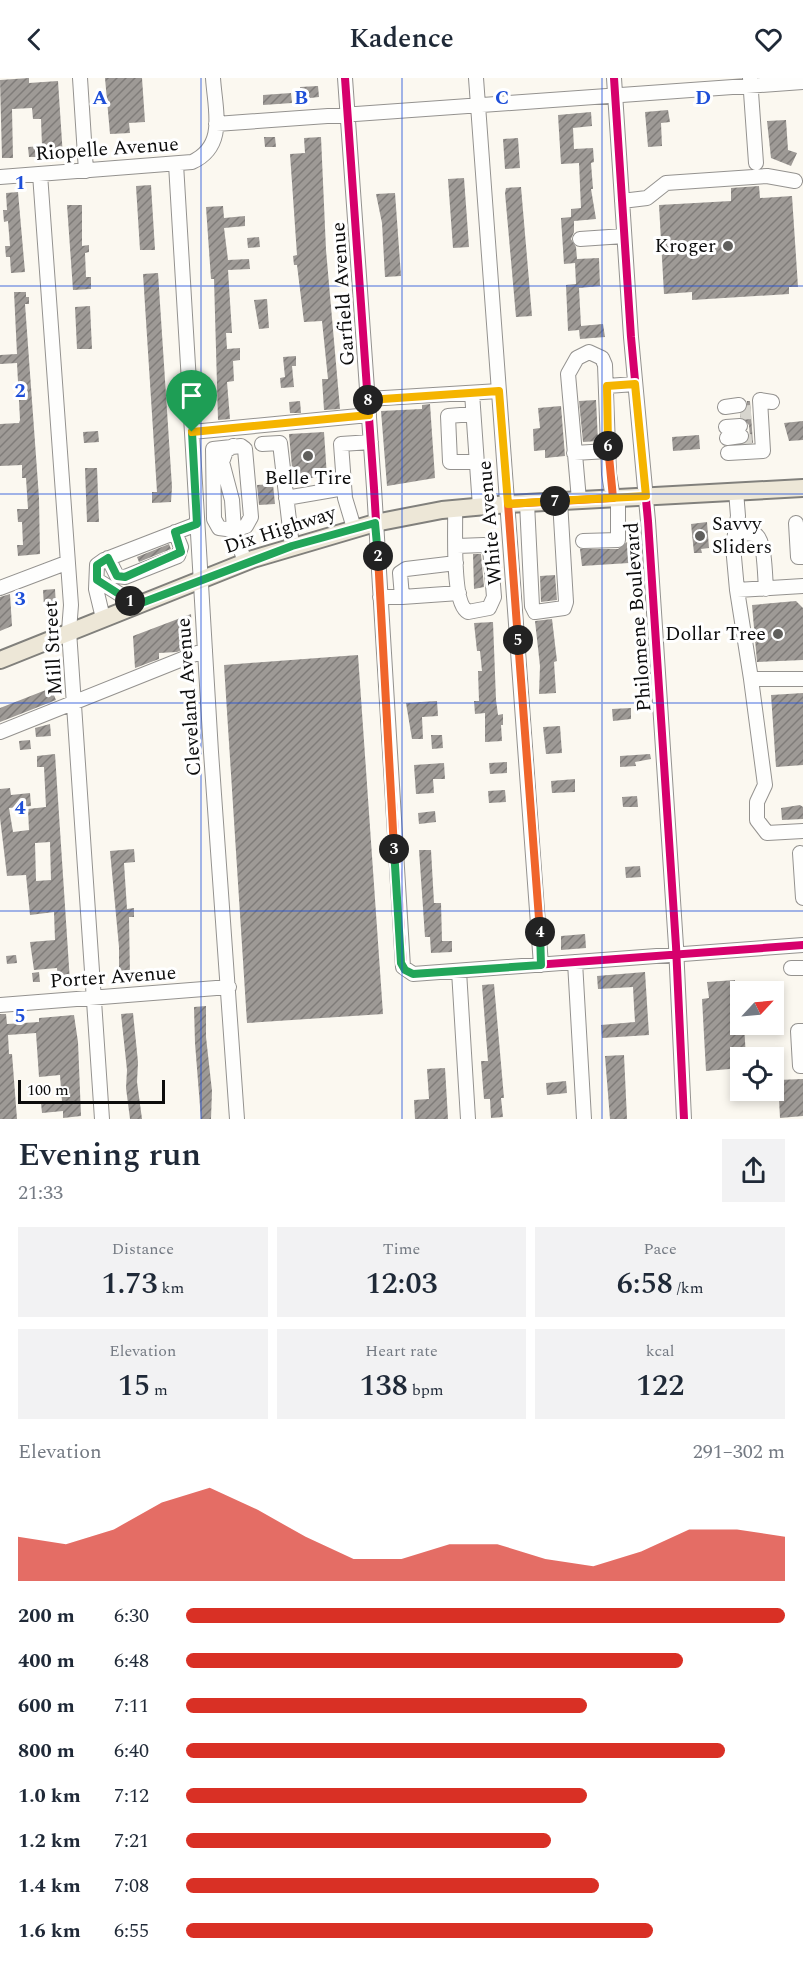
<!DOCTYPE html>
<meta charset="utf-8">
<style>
body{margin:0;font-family:Spectral,serif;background:#f2f2f3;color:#1f2937;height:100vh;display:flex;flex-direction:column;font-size:22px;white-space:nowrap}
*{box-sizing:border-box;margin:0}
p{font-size:20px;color:#747a83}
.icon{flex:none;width:33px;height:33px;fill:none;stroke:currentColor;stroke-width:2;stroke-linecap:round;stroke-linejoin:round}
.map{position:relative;height:1041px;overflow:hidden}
.panel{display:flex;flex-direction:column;background:#fff;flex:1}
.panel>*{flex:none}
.needle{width:39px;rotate:64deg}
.fabs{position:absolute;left:730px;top:903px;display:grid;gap:12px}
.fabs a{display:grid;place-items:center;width:54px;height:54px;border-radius:0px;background:#fff;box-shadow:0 3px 9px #0003;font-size:30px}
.scale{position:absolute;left:18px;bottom:15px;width:147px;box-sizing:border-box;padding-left:6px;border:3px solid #0c0c0c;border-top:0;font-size:16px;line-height:21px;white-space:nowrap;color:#0c0c0c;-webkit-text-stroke:4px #fff;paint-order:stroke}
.pin{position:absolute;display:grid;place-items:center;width:51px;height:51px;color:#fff;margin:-62px -26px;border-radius:50% 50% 50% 0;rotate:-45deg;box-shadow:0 0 6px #0007}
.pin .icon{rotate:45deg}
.km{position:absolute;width:30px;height:30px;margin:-15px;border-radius:50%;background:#222;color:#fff;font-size:16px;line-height:30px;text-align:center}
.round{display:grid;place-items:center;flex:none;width:63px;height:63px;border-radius:0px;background:#f2f2f3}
.headline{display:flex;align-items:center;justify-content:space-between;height:102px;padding:0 18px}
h1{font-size:33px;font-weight:600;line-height:45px}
.stats{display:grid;grid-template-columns:repeat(3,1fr);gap:9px;height:102px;padding:6px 18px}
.stats div{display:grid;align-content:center;border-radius:0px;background:#f2f2f3;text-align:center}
.stats b{font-size:30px;font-weight:600}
.stats small{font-size:16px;font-weight:400}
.stats p{font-size:16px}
.chart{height:168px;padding:12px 18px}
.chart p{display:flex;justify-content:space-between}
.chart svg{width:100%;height:108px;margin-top:6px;fill:#d93025;opacity:.7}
ul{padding:0 18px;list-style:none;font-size:20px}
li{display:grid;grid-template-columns:96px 72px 1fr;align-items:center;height:45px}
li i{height:15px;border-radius:8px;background:#d93025}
header{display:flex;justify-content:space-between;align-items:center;height:78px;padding:0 18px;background:#fff;font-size:27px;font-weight:600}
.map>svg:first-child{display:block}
</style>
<header><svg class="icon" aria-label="back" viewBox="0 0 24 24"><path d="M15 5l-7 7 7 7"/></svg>Kadence<svg class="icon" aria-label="heart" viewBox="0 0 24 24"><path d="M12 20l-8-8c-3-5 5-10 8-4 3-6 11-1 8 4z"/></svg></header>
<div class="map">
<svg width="803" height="1041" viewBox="0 0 803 1041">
<defs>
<pattern id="building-hatch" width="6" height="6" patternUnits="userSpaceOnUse" patternTransform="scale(1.5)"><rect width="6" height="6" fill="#9e9a96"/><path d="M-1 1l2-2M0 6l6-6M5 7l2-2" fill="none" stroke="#7f7c79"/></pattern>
</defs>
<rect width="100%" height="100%" fill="#fbf8f0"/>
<path fill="url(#building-hatch)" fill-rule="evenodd" d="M29,0V5L58,3L63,79H29L28,69L42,68L41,41H33L32,30L12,31L13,80H2L0,2Z
M105,0H142L145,44L129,45L130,55L110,56Z
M318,8L319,19L301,21L300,9Z
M291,15L292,25L263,27V17Z
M668,32L670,44L661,45L662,68L648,69L645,34Z
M591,34L592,48L573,50L574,71L593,70L594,84L591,85L593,111H591L596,141L574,143V154L571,161L576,169L577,181L599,180L600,208L579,210L581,248L603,246L605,259L580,261L579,252L568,253L566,207L576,206L575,185L564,186L561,140L571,139V131L581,130L579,85L561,86L558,37Z
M786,42L788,72L797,75L791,88L771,80L767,43Z
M264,59H275L276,69H265Z
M321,59L326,172L340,331L324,332L322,301H328L322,243L304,244L297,187H294L293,178L297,177L290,76L305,75L304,60Z
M518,60L520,90L505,91L503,61Z
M464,100L469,169L453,170L448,101Z
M151,107L155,172H140L136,108Z
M759,108L760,120L792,118L798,209H789V216L692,222V214L664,216L659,127L731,123V110Z
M521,109L532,238L516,239L505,115L506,110Z
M18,114L25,194L11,195L10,179H6L5,168H10L8,143L4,144L3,132H7L6,115Z
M395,115L401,198L385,199L382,145L376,116Z
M67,127H82V168L89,167V174L85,175L86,199H91V211L73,212Z
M223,128L224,140L245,138V148L224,150L228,182L249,181L250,191L228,192L232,255H226L227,271L240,270V282L233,283L234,303L227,304L230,341L218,342L214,201H211L206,129Z
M259,159L260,169L248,170L247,160Z
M158,195L172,409L171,424L152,425V414H157L143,196Z
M14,214H26V219H29V226H25L39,420L40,476L18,478L17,467H23L22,444H18L17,431H28L26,400H22V387L0,388V346L19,345L20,342L17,285L0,286V277L17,276Z
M267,221L269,250L259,251L254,222Z
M90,228L92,271H77L75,229Z
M296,278V288H292L294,309L281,310L280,300L285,299L283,279Z
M596,322L598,363L583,364L579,323Z
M300,323L301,335H290L289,324Z
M747,323H750L753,365H747L750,361L749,347L740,339V336L747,331Z
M430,326L435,400L387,408L381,333L422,331V327Z
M561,328L565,378L545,380V372L534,373L533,351L540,350L538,330Z
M803,343V362L789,363L784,345Z
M98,353L99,364L84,365L83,354Z
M324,354L327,399L293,401L289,356Z
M699,357L700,371L673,373L672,359Z
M85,390H97L99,444H87Z
M273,406L275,426L259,427L257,407Z
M707,444L709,470L701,471L702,475H694L691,446Z
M627,464L629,485L582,488L580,471H618Z
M169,466L171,471L139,484L137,479Z
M473,476H481L484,509L474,511Z
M555,497L557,522L541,524L540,498Z
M55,511L56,528L44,529L43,512Z
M10,516L12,548L0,553V519Z
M796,523L803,530V582L757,584L752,527Z
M191,536L193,567L177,574L159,575V581L135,590L133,558Z
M552,541L557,583L554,584L556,615L539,616L540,588L535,543Z
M493,544L496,622L498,637L503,636V647H501L502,663L485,664V635L475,636L474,623H479L478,593H482L480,573H477L474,545Z
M358,577L383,936L247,945L224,587Z
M51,610L56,622L0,644V630Z
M803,615V687L776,689L771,617Z
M437,623L438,638L422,639L423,661H412L406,625Z
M631,630V641L613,643L612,631Z
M50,646L51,658L36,659L35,650Z
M560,648L562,675L546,676L543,649Z
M431,657H442L443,670L432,671Z
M30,662L31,671L20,672L19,663Z
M55,676L70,904L58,905L57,890L34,892L30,864L55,862L54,834L30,837L26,797L7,798L0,740V711L10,710L11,717L30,715L31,728L9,730L13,754L29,752L28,731L46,729L44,689H37V678ZM50,764L51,802L36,803L35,765Z
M650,676L651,681L635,684L636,688L620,689V678Z
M507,684V695L490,696L489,685Z
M444,685L445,701H433L434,715L416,716L414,687Z
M575,701V714L552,715L551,703Z
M505,712L506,724L489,725L488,713Z
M637,718L638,729H623L622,719Z
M800,727L803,729V741L782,742L781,730Z
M435,733L436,744L419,746L418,735Z
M134,771L135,784L124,785L127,831L134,830V839H129L130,899L119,900V869L110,773Z
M419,772H431L434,825H441L442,863H452V874L431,875L430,859H425Z
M640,788L641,799L626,800L625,789Z
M585,856L586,870L561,872V858Z
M16,877L17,885L7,886L6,878Z
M39,894L40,904H33L32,895Z
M645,894L649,957L602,960L601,947L635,944L634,928L633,909L598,911L597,898Z
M735,902V918H741V946H744L746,980H741V990L706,993L702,921L709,920L707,904Z
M494,906L504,1020H501L503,1039L491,1040L490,1021H484L483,1009L481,983H488L482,907Z
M206,928V959L212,1013L211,1041H201L195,965L194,929Z
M133,935L138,984L137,1004L142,1041H130L126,1010L127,992L121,936Z
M0,936H6L7,946L39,944V940L74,937L78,964L81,1038L63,1040V1033L42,1035L41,1025L62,1024L60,997L39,999L36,955L8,957L9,976H12L17,1041H0Z
M624,977L627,1041H610L605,978Z
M445,990L448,1041H415L414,1022L429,1021L427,991Z
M803,1001V1038L780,1040L778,1002Z
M566,1003L567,1015L547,1017L546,1005Z"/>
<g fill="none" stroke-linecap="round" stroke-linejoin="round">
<path stroke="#d7d5ce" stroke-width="14" stroke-dasharray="14 7" stroke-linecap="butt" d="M740,335L751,334
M741,364L752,363"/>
<g stroke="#94928f" stroke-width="16">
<path id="minor" d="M80,0L86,93
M345,0L374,410L403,889L413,896L803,867
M476,0L541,887
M614,0L631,259L648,443L676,868L684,1041
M750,0L756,85
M216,46L803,4
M176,86L211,674L237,1041
M40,96L71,527L69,553L102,1041
M0,99L192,84C227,68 215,32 213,0
M622,123L647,120L666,105L767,98L795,103
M580,161L624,158
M607,308L635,306
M472,315L480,429
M368,321L499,313
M725,329L739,327
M473,336L448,338L450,384H477
M726,349L740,348
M192,354L369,337
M727,360L741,358
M262,366L280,365L292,468
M233,368L226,373L222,384L232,422L234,452L245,484
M241,368L245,371L251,439L246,448L234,452L219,450L214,441L213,371Z
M574,375L608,373
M728,375L763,373L760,322L772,324
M736,413L738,438L733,468L737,512L803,508
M286,420L344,410
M579,422L568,296L577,280L589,274L602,280L605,287L609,396L613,420
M527,425L532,528L535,534L564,530L566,524L560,423
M455,431C456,451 451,525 468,534L489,530L494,519L490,470L484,467L457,468
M796,445L798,479H803
M354,450L345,420L341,366L371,364
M736,456C741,456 751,454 756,457C765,462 765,500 766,511
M583,463L618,462V420
M108,480L117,498L125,499L178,478L181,469L175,454
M97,502L137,527
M0,510L66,485
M737,512L751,601
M380,519H402L400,495L406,491L456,485
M402,519L459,515
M103,540L96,511L97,487L104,482L197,446
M803,601H751L765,707L757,724V742L767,755L803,753
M0,654L205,572
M800,775L803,820
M575,884L584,1041
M791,890H803
M459,893L468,1041
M0,927L229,909
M803,953H798L800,988H803"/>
</g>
<g stroke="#81807c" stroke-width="20">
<path id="major" d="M0,582L253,481L375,445L442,432L508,426L803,410"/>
</g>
<use href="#minor" stroke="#fefefd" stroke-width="14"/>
<use href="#major" stroke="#ede7d7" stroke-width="16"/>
<g stroke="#fff" stroke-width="11">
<path id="cycleway" d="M345,0L374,410L403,889L413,896L803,867
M614,0L631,259L648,443L676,868L684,1041"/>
</g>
<use href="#cycleway" stroke="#d6006c" stroke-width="8"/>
</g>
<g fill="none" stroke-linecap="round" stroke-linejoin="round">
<g stroke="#fff" stroke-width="12">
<path id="split-1" d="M130,523L97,502V487L108,480L117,498L125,499L181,474L175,454L197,446L192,354"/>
</g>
<g stroke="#fff" stroke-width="12">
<path id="split-2" d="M130,523L136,527L292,468L375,445L378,478"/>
</g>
<g stroke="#fff" stroke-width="12">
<path id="split-3" d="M378,478L394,771"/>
</g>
<g stroke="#fff" stroke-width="12">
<path id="split-4" d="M394,771L401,885L405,892L413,896L541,887L540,854"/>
</g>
<g stroke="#fff" stroke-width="12">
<path id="split-5" d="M518,562L540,854"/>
</g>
<g stroke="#fff" stroke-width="12">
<path id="split-6" d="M518,562L508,426L613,420L608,368"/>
</g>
<g stroke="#fff" stroke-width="12">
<path id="split-7" d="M555,423L646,418L635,306L607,308L608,368"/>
</g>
<g stroke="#fff" stroke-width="12">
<path id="split-8" d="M368,322L499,313L508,426L555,423"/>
</g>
<g stroke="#fff" stroke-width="12">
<path id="split-9" d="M192,354L369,337L368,322"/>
</g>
<use href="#split-1" stroke="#22a559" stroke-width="8"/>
<use href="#split-2" stroke="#22a559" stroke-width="8"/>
<use href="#split-3" stroke="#f0652b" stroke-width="8"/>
<use href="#split-4" stroke="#22a559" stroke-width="8"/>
<use href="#split-5" stroke="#f0652b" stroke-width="8"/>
<use href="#split-6" stroke="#f0652b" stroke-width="8"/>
<use href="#split-7" stroke="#f5b400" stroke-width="8"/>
<use href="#split-8" stroke="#f5b400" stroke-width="8"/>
<use href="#split-9" stroke="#f5b400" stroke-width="8"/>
</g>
<path fill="none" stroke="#1d4ed8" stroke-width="1.5" stroke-opacity="0.55" d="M201,0V1041M402,0V1041M602,0V1041M0,208H803M0,416H803M0,625H803M0,833H803"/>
<g fill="#605f5c" stroke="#fff" stroke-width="2">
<circle cx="728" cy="168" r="6"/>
<circle cx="308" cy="378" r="6"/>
<circle cx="700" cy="458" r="6"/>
<circle cx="778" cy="556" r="6"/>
</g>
<g text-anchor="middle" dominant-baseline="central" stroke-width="6" stroke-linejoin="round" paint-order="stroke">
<g font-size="20" fill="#0c0c0c" stroke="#fff">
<text transform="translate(107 71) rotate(-4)">Riopelle Avenue</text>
<text transform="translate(343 216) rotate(-94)">Garfield Avenue</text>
<text transform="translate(490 445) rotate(-95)">White Avenue</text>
<text transform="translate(280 452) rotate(-18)">Dix Highway</text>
<text transform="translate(638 539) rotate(-94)">Philomene Boulevard</text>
<text transform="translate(53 570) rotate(-93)">Mill Street</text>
<text transform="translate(189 619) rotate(-94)">Cleveland Avenue</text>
<text transform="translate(113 899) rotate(-4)">Porter Avenue</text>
</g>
<g font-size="20" fill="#0c0c0c" stroke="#fff" text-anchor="end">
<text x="716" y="168">Kroger</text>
<text x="308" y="400" text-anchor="middle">Belle Tire</text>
<text x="712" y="446" text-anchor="start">Savvy<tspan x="712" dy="23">Sliders</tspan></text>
<text x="766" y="556">Dollar Tree</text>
</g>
</g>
<g font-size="20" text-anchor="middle" font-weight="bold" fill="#1d4ed8" stroke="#fff" stroke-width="6" stroke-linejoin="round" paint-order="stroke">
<text x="100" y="26">A</text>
<text x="301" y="26">B</text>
<text x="502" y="26">C</text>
<text x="703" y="26">D</text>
<text x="20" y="111">1</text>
<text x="20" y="319">2</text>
<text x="20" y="527">3</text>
<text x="20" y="736">4</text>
<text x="20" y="944">5</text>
</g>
</svg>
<div class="fabs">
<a><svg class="needle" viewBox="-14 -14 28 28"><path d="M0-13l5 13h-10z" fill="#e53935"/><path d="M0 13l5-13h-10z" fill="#747a83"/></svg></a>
<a><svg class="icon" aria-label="locate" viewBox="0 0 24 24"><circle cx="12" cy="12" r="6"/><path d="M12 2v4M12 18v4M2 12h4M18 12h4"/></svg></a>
</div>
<div class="scale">100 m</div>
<div class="pin" style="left:192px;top:354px;background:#1e9e55"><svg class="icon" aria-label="arrive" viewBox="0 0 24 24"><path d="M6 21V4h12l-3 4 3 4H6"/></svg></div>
<b class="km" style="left:130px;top:523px">1</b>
<b class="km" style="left:378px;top:478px">2</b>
<b class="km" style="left:394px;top:771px">3</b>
<b class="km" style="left:540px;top:854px">4</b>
<b class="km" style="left:518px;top:562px">5</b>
<b class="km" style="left:608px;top:368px">6</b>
<b class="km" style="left:555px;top:423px">7</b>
<b class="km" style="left:368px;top:322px">8</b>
</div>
<section class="panel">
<div class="headline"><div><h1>Evening run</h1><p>21:33</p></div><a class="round"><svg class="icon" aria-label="share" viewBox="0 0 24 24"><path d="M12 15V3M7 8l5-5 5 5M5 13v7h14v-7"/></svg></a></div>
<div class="stats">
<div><p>Distance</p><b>1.73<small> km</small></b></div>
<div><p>Time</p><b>12:03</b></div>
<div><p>Pace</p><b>6:58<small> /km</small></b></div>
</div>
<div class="stats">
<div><p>Elevation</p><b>15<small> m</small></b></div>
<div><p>Heart rate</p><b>138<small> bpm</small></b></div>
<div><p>kcal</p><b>122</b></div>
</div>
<div class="chart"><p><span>Elevation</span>291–302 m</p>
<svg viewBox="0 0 160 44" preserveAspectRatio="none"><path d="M0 44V26L10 29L20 23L30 12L40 6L50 15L60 26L70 35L80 35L90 29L100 29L110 35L120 38L130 32L140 23L150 23L160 26V44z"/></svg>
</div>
<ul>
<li><b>200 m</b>6:30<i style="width:100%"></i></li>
<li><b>400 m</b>6:48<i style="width:83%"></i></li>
<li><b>600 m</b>7:11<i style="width:67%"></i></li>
<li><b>800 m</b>6:40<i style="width:90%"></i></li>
<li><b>1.0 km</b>7:12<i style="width:67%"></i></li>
<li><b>1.2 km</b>7:21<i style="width:61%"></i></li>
<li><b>1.4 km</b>7:08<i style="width:69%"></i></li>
<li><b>1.6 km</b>6:55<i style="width:78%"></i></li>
</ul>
</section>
